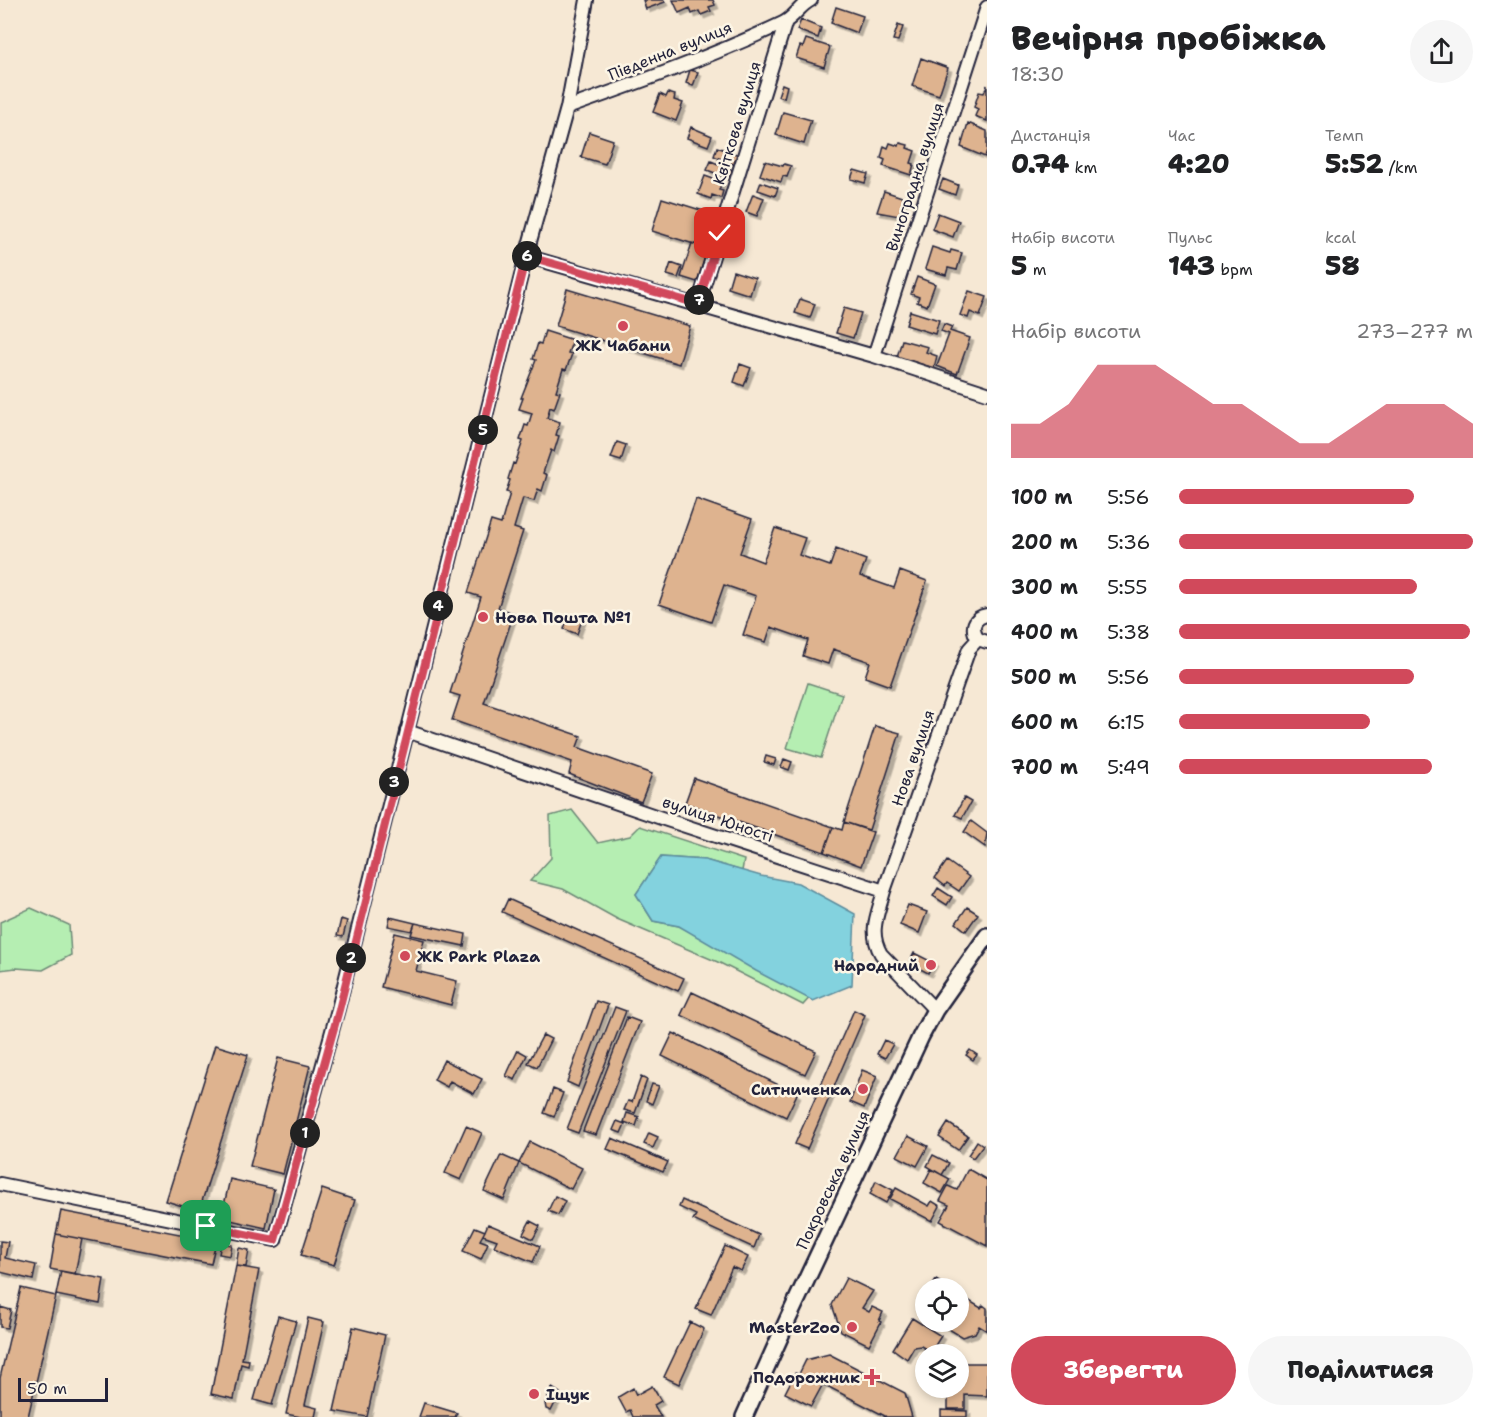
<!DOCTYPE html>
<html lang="uk">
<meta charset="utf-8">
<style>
body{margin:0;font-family:"Shantell Sans",sans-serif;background:#f6f6f6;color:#202124;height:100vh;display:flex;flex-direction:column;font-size:22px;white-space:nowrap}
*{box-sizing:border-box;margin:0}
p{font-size:20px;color:#757577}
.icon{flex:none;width:33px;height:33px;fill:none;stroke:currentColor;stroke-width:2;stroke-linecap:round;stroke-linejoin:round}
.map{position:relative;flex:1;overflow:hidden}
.side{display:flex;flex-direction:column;background:#fff;width:510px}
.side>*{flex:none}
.controls{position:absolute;left:915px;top:1278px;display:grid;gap:12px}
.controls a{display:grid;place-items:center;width:54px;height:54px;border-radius:50%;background:#fff;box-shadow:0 3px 9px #0003;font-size:30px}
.scale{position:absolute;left:18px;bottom:15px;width:90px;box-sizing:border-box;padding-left:6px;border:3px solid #22223b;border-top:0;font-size:16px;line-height:21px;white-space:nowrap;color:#22223b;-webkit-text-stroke:4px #fcf5e5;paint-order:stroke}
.pin{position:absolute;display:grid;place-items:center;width:51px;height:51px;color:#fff;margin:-26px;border-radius:12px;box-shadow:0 3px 9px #0006}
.km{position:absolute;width:30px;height:30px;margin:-15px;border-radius:50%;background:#222;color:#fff;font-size:16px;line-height:30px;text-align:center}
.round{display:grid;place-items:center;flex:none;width:63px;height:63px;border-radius:32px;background:#f6f6f6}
.summary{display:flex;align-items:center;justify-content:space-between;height:102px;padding:0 24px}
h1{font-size:33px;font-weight:800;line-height:45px}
.metrics{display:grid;grid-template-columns:repeat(3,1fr);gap:9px;height:102px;padding:6px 24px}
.metrics div{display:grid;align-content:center}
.metrics b{font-size:26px;font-weight:800}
.metrics small{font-size:16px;font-weight:400}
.metrics p{font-size:16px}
.chart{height:168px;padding:12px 24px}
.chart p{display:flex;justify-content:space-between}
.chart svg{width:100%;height:108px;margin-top:6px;fill:#d1495b;opacity:.7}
.button{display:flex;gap:12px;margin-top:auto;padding:12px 24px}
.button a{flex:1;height:69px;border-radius:36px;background:#d1495b;color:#fff;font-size:24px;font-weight:800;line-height:69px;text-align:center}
.button a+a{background:#f6f6f6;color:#202124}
ul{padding:0 24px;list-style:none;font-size:20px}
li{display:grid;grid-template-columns:96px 72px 1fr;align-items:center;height:45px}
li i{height:15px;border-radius:8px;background:#d1495b}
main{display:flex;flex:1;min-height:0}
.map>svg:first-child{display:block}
</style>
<main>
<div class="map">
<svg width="987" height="1417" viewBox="0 0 987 1417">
<defs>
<filter id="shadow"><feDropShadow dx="3.5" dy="3.5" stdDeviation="0" flood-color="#0004"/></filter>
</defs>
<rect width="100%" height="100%" fill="#f6e8d4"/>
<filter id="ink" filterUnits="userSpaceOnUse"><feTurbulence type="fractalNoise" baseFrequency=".0167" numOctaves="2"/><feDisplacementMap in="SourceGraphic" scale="12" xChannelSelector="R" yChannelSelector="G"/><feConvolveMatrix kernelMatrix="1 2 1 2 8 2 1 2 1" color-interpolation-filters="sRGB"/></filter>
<g filter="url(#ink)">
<path fill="#b5eeb2" stroke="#6c8876" stroke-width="1.5" d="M808,683L842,694L821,758L787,748Z
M572,810L598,843L630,836L640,826L744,860L742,871L705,860L661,857L636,894L653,921L679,926L813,994L803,1005L720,963L617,919L563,889L530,881L551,858L550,816Z
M31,908L69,925L71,955L43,970L16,968L0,970V922Z"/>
<path fill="#83d2de" stroke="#5c8c9d" stroke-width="1.5" d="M661,857L705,860L761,876L798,883L855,914L852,985L813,1001L756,971L679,926L653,921L636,894Z"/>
<path fill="#deb38f" stroke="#22223b" stroke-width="1.5" filter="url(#shadow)" d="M643,0H664L665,2L646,9Z
M673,0H713L715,5L709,7L711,11L701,15L699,11L692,14L690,8L679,13Z
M836,7L863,16L857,33L831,23Z
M801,20L821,28L818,38L797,30Z
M898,25L903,27L898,41L893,40Z
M806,39L830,47L824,67L796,58L800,46L803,47Z
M921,58L948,68L939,95L912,86Z
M690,70L698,72L693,86L686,83Z
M782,84L787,86L784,98L778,96Z
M987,85V121L975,116L978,109L974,107L979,92L984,93Z
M668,93L675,95L674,100L683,103L676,121L653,112L660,94L666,97Z
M783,112L811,120L804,144L776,135Z
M968,123L987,131V150L985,157L961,147Z
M691,127L712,136L708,146L687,138Z
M589,132L613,140L605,164L581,157Z
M890,143L899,146L900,143L908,145L907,148L915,151L911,163L914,164L911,175L883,166L885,160L881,158L884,146L888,148Z
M717,147L739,155L735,165L714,156Z
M711,161L735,171L733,177L724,173L723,176L707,170Z
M765,161L783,166L784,164L791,166L787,177L783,176L781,182L760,175Z
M854,170L868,174L865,183L851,179Z
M705,176L722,182L719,190L723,191L721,198L712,195L711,199L698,194Z
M943,179L958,185L955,195L939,189Z
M761,182L778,188L775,196L758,190Z
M884,191L905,198L899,216L877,212Z
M753,194L764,198L757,216L746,212Z
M662,198L707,212L697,245L652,231Z
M707,212L718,215L697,282L681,277L692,243L697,245Z
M938,213L959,221L953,237L932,229Z
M932,247L950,253L951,250L962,253L957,270L948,268L946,275L925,269Z
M671,263L682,267L678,278L667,275Z
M733,271L755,278L750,295L728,288Z
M917,277L935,284L927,306L917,302L919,297L911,294Z
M567,289L690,326L679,364L556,326Z
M969,291L987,297L980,316L970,312L968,318L960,315Z
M800,299L815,304L810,318L795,313Z
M844,308L861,313L853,338L836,333Z
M910,311L939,320L935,334L906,325Z
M944,324L952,327L950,331L970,338L957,374L937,366L949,334L941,331Z
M545,331L573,340L568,353L572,354L566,370L563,369L556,391L560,392L554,409L550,407L547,418L560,422L556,435L559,436L554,452L551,450L543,473L547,475L542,491L538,489L534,501L523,498L514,528L523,531L498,608L514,613L484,703L581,736L577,747L652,774L641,802L569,774L572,762L452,720L460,696L450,693L481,597L468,593L491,521L501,524L505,510L510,493L506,492L510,480L508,479L513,463L515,464L523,441L520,440L525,425L528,426L532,413L519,409L523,398H521L536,360L533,359L538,343L541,344Z
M902,340L928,347L926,352L937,356L934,368L897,357Z
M740,364L751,368L744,386L734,382Z
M617,442L626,445L621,461L611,458Z
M696,499L752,519L740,553L763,562L775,528L805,538L799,555L830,566L836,549L866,560L860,576L894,588L900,571L927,581L890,686L865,677L870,662L833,649L828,664L803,656L808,640L771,627L766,642L743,635L756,596L724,585L711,622L659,604Z
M569,614L583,617L577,634L564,629Z
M875,726L900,733L869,830L844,822Z
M766,756L776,759L774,765L764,762Z
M784,759L792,762L789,770L781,767Z
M694,778L833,827L824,852L685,803Z
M964,798L971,802L962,818L955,815Z
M971,821L987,833L985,847L964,832Z
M844,822L873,832L861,866L824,852L833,827L842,830Z
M947,861L969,877L959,891L947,883L945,886L935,878Z
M938,888L952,897L947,905L933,896Z
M508,899L684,978L678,991L502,912Z
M908,905L927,912L919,933L900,925Z
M967,907L978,914L966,931L956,923Z
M390,917L415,923L412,931L388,926Z
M341,919L347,921L343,937L337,936Z
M415,923L466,934L464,946L411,935Z
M395,933L424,940L416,971L457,981L451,1005L381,987Z
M914,953L934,963L928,973L909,963Z
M692,992L816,1051L805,1074L681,1015Z
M596,1001L608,1005L578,1087L567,1082Z
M615,1007L626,1011L578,1133L567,1129Z
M854,1010L865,1015L807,1149L795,1144Z
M627,1017L640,1022L596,1135L583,1131Z
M673,1033L797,1094L786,1117L662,1056Z
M543,1035L551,1039L537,1067L528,1063Z
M884,1040L893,1044L885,1058L877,1054Z
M215,1045L248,1055L199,1211L166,1201Z
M518,1050L527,1055L515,1080L506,1076Z
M970,1050L977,1055L973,1060L966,1055Z
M278,1058L310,1066L283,1174L250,1166Z
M444,1060L482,1079L474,1094L450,1081L447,1087L434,1080Z
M862,1070L877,1076L864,1108L850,1102Z
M641,1077L647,1080L635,1113L624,1110L628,1101L632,1102Z
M652,1084L659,1086L652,1104L646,1101Z
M553,1089L563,1093L554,1117L544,1113Z
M627,1113L639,1117L636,1126L624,1122Z
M617,1121L625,1124L621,1133L613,1130Z
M948,1123L968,1136L958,1150L939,1137Z
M466,1126L482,1133L461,1180L445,1173Z
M649,1133L658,1137L653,1148L644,1144Z
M908,1136L928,1146L917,1166L897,1156Z
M612,1138L668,1162L663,1172L607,1149Z
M977,1141L983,1145L973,1158L968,1155Z
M530,1142L582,1168L571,1189L519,1163Z
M501,1155L519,1163L504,1200L484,1191Z
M933,1155L949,1163L942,1175L927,1166Z
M931,1169L950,1179L942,1193L924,1183Z
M968,1169L987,1180V1246L940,1221L949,1205L940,1201L948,1186L957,1190Z
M230,1179L274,1189L266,1228L221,1218Z
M876,1181L893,1190L886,1203L870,1194Z
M896,1188L929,1206L932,1201L940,1206L932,1221L890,1199Z
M322,1189L355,1200L334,1265L301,1255Z
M555,1196L565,1201L558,1215L548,1211Z
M682,1200L759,1235L754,1248L693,1220L696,1215L679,1207Z
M61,1211L216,1241L211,1264L56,1234Z
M530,1221L540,1226L533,1239L523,1234Z
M488,1224L540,1246L533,1262L494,1246L497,1240L483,1235Z
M475,1227L485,1231L480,1240L488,1243L481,1259L463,1251Z
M56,1234L82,1239L75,1274L50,1269Z
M0,1241L8,1242L5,1258L36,1265L33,1280L0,1272Z
M221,1243L232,1245L230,1256L219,1254Z
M725,1246L748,1257L741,1271L732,1267L711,1315L696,1309Z
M239,1248L249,1250L246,1267L236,1266Z
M236,1266L259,1270L242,1359L249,1360L248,1366L241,1364L234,1399L211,1394Z
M61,1271L104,1279L100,1304L56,1295Z
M846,1278L873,1291L862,1308L869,1312L872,1307L883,1312L879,1321L881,1322L869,1345L841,1331L832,1305Z
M936,1280L949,1288H931Z
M21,1288L56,1296L28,1417H0V1378Z
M958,1294L981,1308L983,1305L987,1308V1331L979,1326L975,1333L962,1337L937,1322H958Z
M926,1297V1315L918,1310Z
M0,1307L11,1310L7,1328L0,1327Z
M278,1316L296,1321L272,1405L254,1400Z
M308,1318L324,1322L305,1405L317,1408L315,1417H301L286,1414Z
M912,1318L941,1336L931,1352L921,1346L914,1347L907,1359L893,1349Z
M690,1322L704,1329L679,1384L664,1377Z
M353,1327L385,1335L367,1417L334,1411Z
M829,1354L905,1393L912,1417H884L885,1416L823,1384L811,1406L785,1393L795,1373L799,1374L806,1360Z
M958,1363H987V1396L965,1395V1409H948V1388H958Z
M652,1386L661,1401L654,1405L661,1417H633L630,1410L626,1412L618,1397L633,1388L636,1395Z
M552,1388L560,1393L551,1411L546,1409L545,1403Z
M424,1403L457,1413L455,1417H419Z
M941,1410L967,1411V1417H941Z"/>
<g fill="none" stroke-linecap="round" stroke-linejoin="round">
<g stroke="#22223b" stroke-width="16">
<path id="minor" d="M587,0L567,108L526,256L874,356L987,393
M567,108C640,82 713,56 783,23C794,18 800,5 811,0
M698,304L786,21
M874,356L987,7
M987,615C974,617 970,628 978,639L987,642
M407,731L667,820L884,891C878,914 868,932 881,954L935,1010
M884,891L969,649L978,639
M0,1184L275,1240L338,1009L526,256"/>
</g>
<g stroke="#22223b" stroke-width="20">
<path id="tertiary" d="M744,1417L788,1319L921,1036L935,1010L987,936"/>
</g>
<use href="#minor" stroke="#fcf5e5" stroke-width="12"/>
<use href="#tertiary" stroke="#fcf5e5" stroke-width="15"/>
</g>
</g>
<g fill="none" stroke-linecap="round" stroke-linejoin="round" filter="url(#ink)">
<g stroke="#fff" stroke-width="12">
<path id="route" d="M206,1226L275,1240L339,1010L526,256L698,304L720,233"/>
</g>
<use href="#route" stroke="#d1495b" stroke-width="8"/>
</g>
<g fill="#d1495b" stroke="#fcf5e5" stroke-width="2">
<circle cx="623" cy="326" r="6"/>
<circle cx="483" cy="617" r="6"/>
<circle cx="405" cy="956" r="6"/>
<circle cx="931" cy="965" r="6"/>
<circle cx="863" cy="1089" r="6"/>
<circle cx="852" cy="1327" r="6"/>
<path d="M869 1368h6v6h6v6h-6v6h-6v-6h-6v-6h6z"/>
<circle cx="534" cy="1394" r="6"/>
</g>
<g text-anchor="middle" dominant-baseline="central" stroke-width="5" stroke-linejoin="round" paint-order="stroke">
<g font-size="16" fill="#22223b" stroke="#fcf5e5">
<text transform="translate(670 51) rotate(-22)">Південна вулиця</text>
<text transform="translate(737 123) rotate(-73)">Квіткова вулиця</text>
<text transform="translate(915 177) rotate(-72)">Виноградна вулиця</text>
<text transform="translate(913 758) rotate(-71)">Нова вулиця</text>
<text transform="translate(718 819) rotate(18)">вулиця Юності</text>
<text transform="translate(833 1180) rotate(-65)">Покровська вулиця</text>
</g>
<g font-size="16" font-weight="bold" fill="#22223b" stroke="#fcf5e5" text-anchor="end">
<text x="623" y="345" text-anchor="middle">ЖК Чабани</text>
<text x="495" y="617" text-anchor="start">Нова Пошта №1</text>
<text x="417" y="956" text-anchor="start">ЖК Park Plaza</text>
<text x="919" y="965">Народний</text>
<text x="851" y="1089">Ситниченка</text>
<text x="840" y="1327">MasterZoo</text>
<text x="860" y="1377">Подорожник</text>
<text x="546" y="1394" text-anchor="start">Іщук</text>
</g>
</g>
</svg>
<div class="controls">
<a><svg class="icon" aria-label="locate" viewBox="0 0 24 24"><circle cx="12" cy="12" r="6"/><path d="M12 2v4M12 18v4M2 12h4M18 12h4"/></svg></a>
<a><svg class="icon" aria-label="layers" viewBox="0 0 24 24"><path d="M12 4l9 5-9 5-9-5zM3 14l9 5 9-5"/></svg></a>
</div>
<div class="scale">50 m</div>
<div class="pin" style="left:206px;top:1226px;background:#1e9e55"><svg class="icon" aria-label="arrive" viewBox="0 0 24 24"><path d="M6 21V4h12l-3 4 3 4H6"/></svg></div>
<div class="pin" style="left:720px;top:233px;background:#d93025"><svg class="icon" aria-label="check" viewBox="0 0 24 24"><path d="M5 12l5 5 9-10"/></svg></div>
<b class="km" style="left:305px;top:1133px">1</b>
<b class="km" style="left:351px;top:958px">2</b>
<b class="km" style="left:394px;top:782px">3</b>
<b class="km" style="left:438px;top:606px">4</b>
<b class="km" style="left:483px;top:430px">5</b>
<b class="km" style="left:527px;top:256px">6</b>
<b class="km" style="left:699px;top:300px">7</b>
</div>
<section class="side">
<div class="summary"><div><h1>Вечірня пробіжка</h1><p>18:30</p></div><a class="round"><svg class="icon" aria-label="share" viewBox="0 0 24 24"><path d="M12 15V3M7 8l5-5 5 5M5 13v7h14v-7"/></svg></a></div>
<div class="metrics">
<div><p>Дистанція</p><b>0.74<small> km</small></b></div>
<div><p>Час</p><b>4:20</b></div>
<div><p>Темп</p><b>5:52<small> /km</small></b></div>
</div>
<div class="metrics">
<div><p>Набір висоти</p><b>5<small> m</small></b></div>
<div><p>Пульс</p><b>143<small> bpm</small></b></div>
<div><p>kcal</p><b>58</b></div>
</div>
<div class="chart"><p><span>Набір висоти</span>273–277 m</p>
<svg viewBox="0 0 160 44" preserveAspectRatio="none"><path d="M0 44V30L10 30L20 22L30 6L40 6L50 6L60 14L70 22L80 22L90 30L100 38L110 38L120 30L130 22L140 22L150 22L160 30V44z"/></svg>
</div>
<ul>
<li><b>100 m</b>5:56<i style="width:80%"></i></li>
<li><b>200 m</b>5:36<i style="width:100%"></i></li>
<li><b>300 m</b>5:55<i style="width:81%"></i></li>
<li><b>400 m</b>5:38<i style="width:99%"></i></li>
<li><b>500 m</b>5:56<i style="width:80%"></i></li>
<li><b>600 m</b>6:15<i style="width:65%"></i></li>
<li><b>700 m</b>5:49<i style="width:86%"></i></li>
</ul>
<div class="button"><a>Зберегти</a><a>Поділитися</a></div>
</section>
</main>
